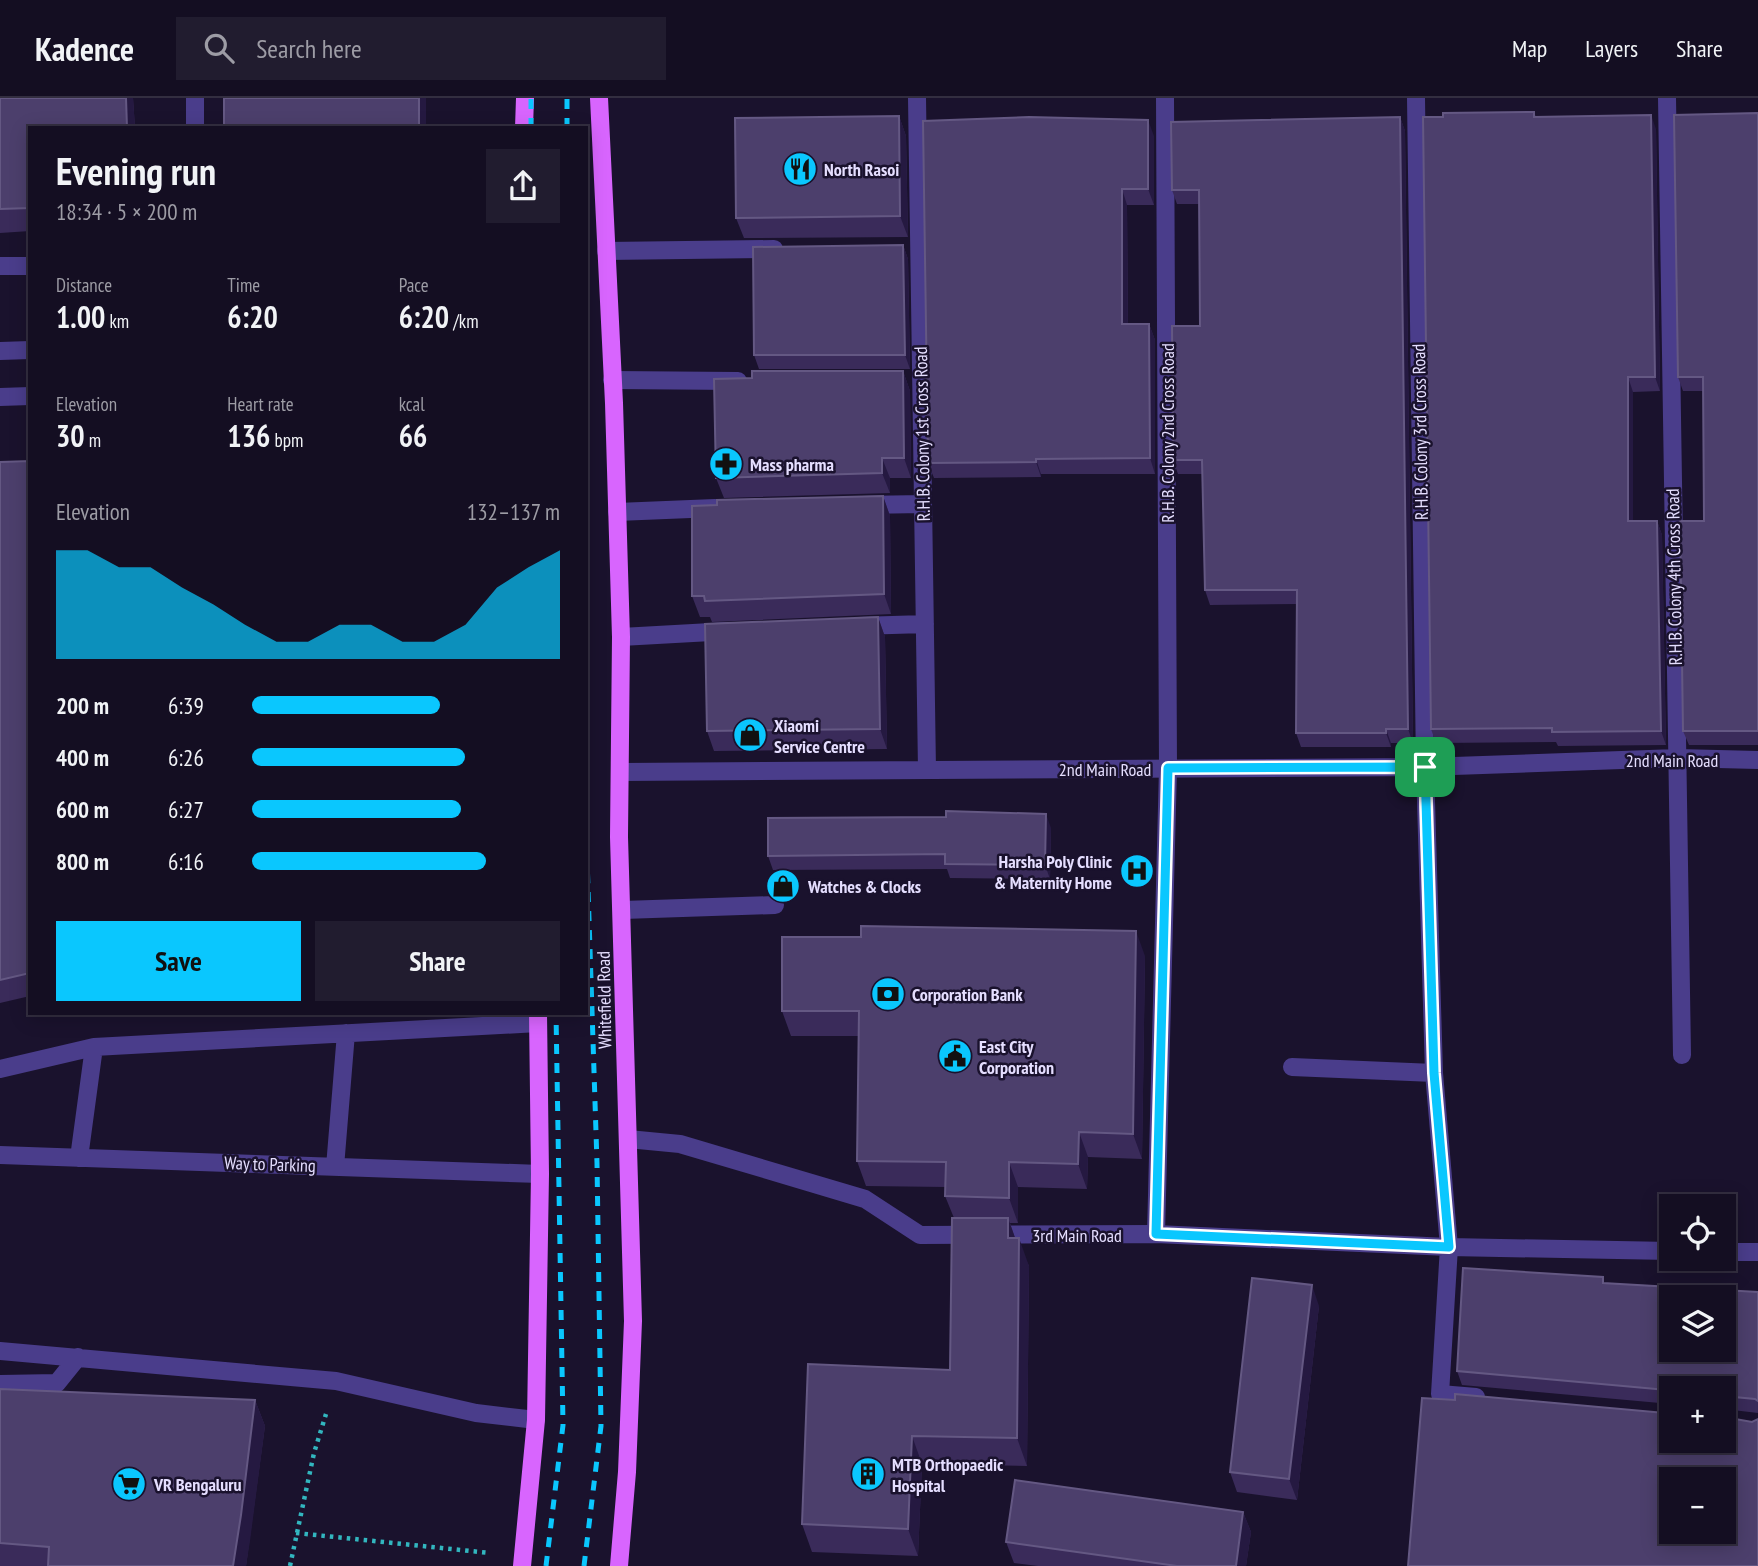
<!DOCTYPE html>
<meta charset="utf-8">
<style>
body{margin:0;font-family:"PT Sans Narrow",sans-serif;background:#211c2f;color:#f1f3f6;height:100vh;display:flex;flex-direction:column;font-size:26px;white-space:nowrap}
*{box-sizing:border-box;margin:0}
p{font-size:23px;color:#9d9ca5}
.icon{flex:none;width:38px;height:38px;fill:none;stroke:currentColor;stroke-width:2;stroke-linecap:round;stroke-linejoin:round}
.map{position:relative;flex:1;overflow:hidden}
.details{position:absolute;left:28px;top:28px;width:560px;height:889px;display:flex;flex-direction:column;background:#140e22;border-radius:0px;box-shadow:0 4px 18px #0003,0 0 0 2px #332e40}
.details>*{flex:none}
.buttons{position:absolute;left:1659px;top:1096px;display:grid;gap:14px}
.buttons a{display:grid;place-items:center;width:77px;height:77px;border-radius:0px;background:#140e22;box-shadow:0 4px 18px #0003,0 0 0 2px #332e40;font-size:35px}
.pin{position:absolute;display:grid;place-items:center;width:60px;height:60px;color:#fff;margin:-30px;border-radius:14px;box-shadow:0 4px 10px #0006}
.round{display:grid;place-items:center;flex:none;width:74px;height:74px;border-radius:0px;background:#211c2f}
.overview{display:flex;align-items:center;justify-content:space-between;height:119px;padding:0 28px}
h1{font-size:38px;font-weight:800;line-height:52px}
.metrics{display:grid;grid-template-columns:repeat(3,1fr);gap:10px;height:119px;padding:7px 28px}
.metrics div{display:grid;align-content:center}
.metrics b{font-size:30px;font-weight:800}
.metrics small{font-size:19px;font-weight:400}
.metrics p{font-size:19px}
.chart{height:196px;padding:14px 28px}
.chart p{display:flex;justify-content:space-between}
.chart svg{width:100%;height:126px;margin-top:7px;fill:#0ac7fe;opacity:.7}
.primary-button{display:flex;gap:14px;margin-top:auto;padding:14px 28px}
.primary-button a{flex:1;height:80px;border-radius:0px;background:#0ac7fe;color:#111;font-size:28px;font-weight:800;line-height:80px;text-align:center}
.primary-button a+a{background:#211c2f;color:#f1f3f6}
ul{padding:0 28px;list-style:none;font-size:23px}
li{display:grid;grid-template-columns:112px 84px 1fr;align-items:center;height:52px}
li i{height:18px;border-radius:9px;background:#0ac7fe}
header{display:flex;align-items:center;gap:42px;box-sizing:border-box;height:98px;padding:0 35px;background:#140e22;border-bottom:2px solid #332e40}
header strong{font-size:33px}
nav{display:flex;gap:38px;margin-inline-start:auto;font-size:24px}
.search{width:490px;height:63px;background:#211c2f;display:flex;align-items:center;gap:18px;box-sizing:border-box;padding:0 24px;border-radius:0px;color:#9d9ca5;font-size:26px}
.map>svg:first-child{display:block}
</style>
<header>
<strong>Kadence</strong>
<div class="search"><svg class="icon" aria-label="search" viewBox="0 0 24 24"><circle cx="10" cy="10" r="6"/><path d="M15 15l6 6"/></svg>Search here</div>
<nav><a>Map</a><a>Layers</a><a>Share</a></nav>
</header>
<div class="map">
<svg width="1758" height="1468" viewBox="0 0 1758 1468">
<rect width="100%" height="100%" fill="#1a122d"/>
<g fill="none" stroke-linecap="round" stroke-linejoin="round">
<path stroke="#32b6bf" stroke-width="4.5" stroke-dasharray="3.5 5" stroke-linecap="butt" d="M296,1435L490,1455
M290,1468L314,1355L326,1316"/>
<path stroke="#4a3d8b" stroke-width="18" d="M195,30V0
M0,168H30
M0,253L30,252
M0,299L30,298
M623,812L775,807
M0,971L94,949L538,925
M0,1057L540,1076
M79,1060L94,949
M335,1069L346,935
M1156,1136L1168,670
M0,1253L336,1283L476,1315L536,1322
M0,1286L57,1285L78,1259"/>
<path stroke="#4a3d8b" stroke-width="18" d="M917,0L927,672
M1165,0L1168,670
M1667,0L1682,957
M606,153L774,151
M612,282L738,283
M862,407L923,406
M617,414L715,410
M859,528L925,526
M621,539L729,533
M621,674L1425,669L1677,660L1758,662
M1292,969L1434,975L1425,669L1416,0
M1434,975L1449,1149L1440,1296L1476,1299
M628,1041L680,1046L865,1101L920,1137L1156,1136L1449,1149L1671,1153
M1724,1154H1758"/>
<path stroke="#d865fe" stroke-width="18" d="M599,0L614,305L621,539L619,739L633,1223L627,1374L619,1468
M524,30L525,0
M522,1468L536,1322L540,1076L538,915"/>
<path stroke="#0ac7fe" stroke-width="5" stroke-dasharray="10 9" stroke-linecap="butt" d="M531,30V0
M567,30V0
M546,1468L563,1327L556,915
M584,1468L601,1328L597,1065L586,729"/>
</g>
<path fill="#3a2b5a" d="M0,0H133L135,30H30V133L0,135Z
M1534,14L1536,19L1656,31L1660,293L1633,294V423H1657L1662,437L1666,647L1558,648L1556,644L1436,645L1431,631L1443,19Z
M1758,15V647H1689L1683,633L1704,423L1703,293H1683L1678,279Z
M899,18L906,38L908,139L744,140L736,120Z
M1400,19L1405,33L1413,645H1391V649H1301L1296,635L1297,506L1210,507L1205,492L1203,376H1178L1173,362L1200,228L1199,106H1177L1172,92Z
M1154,38V107H1127L1128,226H1149L1155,242V376H1041V379L934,380L928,365Z
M903,147L908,161L910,271H759L754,257Z
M903,273L910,293L911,380H890V395L724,400L716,380L752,280Z
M30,363V898L0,905V364Z
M883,398L890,418L891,516L712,524L710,519H700L692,498L717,407Z
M878,519L885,539L887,651L714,653L707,633Z
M1051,730L1050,781L950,780L947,771L773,772L768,758Z
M1145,858L1142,1061L1088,1059L1087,1091L1018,1089V1125H1010L1015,1140L1029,1168L1027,1368L922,1366L918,1458L812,1454L802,1426L950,1272L954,1120L945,1098L946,1089L866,1088L857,1063L859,938H791L782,913Z
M1605,1185L1758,1194V1315L1724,1311V1290H1671V1306L1462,1287L1457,1273Z
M1319,1208L1297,1402L1237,1394L1230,1374Z
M0,1291L255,1302L265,1328L246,1468H0Z
M1243,1414L1251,1434L1246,1468H1038L1014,1465L1006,1444Z"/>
<path fill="#251941" d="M126,0H133L135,30H127Z
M419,0H426V30H419Z
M1651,17L1656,31L1660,293L1655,279Z
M899,18L906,38L908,139L900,118Z
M1400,19L1405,33L1413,645L1408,631Z
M1148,22L1154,38V107L1148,91Z
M1122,91L1127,107L1128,242L1122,226Z
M903,147L908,161L910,271L905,257Z
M1149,226L1155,242V376L1150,360Z
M903,273L910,293L911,380L904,360Z
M1628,279L1633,294V438L1628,423Z
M882,360L890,380V395L882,375Z
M1036,361L1041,376V379L1036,364Z
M883,398L890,418L891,516L884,496Z
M1657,423L1662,437L1666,647L1661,633Z
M878,519L885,539L887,651L880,631Z
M1386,631L1391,645V649L1386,635Z
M1046,716L1051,730L1050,781L1045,767Z
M1136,833L1145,858L1142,1061L1133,1036Z
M1079,1034L1088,1059L1087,1091L1078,1066Z
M1009,1064L1018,1089V1125L1009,1100Z
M1008,1120L1018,1148L1008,1140Z
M1019,1140L1029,1168L1027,1368L1017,1340Z
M1312,1187L1319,1208L1297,1402L1289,1381Z
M255,1302L265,1328L250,1443L246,1468H233Z
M912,1338L922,1366L918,1458L908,1431Z
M1243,1414L1251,1434L1246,1468H1236Z"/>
<path fill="#4c3f6c" stroke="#645883" stroke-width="2" fill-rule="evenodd" d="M0,0H126L127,30H30V110L0,111Z
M224,0H419V30H224Z
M1534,14V19L1651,17L1655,279H1628V423H1657L1661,633L1552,634V630L1431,631L1423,19H1443V15Z
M1758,15V633H1683L1680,423H1704L1703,279H1678L1674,17Z
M899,18L900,118L736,120L735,20Z
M1029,19L1148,22V91H1122V226H1149L1150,360L1036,361V364L928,365L923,23Z
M1400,19L1408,631H1386V635H1296L1297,492H1205L1202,362H1173L1172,228H1200L1199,92H1172L1171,24Z
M903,147L905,257H754L753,149Z
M752,273H903L904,360H882V375L716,380L714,281L752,280Z
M30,363V875L0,882V364Z
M883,398L884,496L705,503L704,498H692V408L717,407V402Z
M878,519L880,631L707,633L705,526Z
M946,713L1046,716L1045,767L945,766V756L768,758V720L946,719Z
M861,828L1136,833L1133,1036L1079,1034L1078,1066L1009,1064V1100L945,1098L946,1064L857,1063L859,913H782V839H861Z
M952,1120H1008V1140H1019L1017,1340L912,1338L908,1431L802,1426L808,1266L950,1272Z
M1463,1170L1603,1179V1185L1758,1194V1303L1755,1301L1724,1298V1290H1671V1295L1667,1292L1457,1273ZM1671,1199H1724V1251H1671Z
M1252,1180L1312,1187L1289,1381L1230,1374Z
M0,1291L255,1302L241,1417L233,1468H48L49,1449L0,1445Z
M1455,1296L1665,1315L1671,1312V1342H1724V1319L1752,1324L1758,1321V1468H1408L1422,1300L1455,1302ZM1671,1381H1724V1433H1671Z
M1015,1382L1243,1414L1236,1468H1177L1006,1444Z"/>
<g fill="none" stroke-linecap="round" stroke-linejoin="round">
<g stroke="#fff" stroke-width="14">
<path id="route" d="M1425,669L1434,975L1449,1149L1156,1136L1168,670Z"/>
</g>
<use href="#route" stroke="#0ac7fe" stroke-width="9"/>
</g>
<defs>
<g id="restaurant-disc" transform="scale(1.75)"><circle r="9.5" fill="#0ac7fe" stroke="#1a122d"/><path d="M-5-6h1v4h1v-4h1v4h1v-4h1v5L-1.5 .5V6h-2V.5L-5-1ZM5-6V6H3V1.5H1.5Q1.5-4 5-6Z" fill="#111"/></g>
<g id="pharmacy-disc" transform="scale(1.75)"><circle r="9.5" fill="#0ac7fe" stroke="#1a122d"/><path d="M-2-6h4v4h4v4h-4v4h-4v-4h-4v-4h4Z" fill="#111"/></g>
<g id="shop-disc" transform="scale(1.75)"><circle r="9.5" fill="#0ac7fe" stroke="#1a122d"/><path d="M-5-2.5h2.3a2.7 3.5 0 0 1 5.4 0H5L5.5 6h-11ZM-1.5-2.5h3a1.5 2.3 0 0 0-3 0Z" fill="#111"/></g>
<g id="hospital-disc" transform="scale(1.75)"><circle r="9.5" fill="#0ac7fe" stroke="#1a122d"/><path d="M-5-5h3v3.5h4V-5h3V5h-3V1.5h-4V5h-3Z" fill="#111"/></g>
<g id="bank-disc" transform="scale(1.75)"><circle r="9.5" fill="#0ac7fe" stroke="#1a122d"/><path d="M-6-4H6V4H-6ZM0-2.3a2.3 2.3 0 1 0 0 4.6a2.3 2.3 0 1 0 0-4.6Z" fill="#111"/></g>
<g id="civic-disc" transform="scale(1.75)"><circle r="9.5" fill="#0ac7fe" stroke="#1a122d"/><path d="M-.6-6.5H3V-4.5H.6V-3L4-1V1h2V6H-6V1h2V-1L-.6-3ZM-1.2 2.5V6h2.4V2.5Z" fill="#111"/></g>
<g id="building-disc" transform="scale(1.75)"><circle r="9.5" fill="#0ac7fe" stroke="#1a122d"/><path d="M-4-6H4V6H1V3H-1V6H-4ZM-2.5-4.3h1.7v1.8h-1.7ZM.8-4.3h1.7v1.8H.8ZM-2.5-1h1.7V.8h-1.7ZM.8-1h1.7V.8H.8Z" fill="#111"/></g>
<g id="supermarket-disc" transform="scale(1.75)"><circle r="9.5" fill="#0ac7fe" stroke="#1a122d"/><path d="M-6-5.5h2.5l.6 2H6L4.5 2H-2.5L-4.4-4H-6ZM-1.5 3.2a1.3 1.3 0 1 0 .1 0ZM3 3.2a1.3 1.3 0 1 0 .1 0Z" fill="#111"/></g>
</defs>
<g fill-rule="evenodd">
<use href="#restaurant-disc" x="800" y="71"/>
<use href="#pharmacy-disc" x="726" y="366"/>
<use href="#shop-disc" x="750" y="637"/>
<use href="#hospital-disc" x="1137" y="773"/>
<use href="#shop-disc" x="783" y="788"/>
<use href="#bank-disc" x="888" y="896"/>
<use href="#civic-disc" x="955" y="958"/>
<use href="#building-disc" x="868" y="1376"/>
<use href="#supermarket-disc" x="129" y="1386"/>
</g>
<g text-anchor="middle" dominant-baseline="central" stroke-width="5" stroke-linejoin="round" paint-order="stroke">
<g font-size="18" font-weight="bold" fill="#e5deff" stroke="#1a122d" text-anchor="start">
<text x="824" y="71">North Rasoi</text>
<text x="750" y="366">Mass pharma</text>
<text x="774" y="627">Xiaomi<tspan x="774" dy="21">Service Centre</tspan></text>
<text x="1112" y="763" text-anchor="end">Harsha Poly Clinic<tspan x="1112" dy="21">&amp; Maternity Home</tspan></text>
<text x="808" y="788">Watches &amp; Clocks</text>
<text x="912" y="896">Corporation Bank</text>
<text x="979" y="948">East City<tspan x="979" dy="21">Corporation</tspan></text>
<text x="892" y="1366">MTB Orthopaedic<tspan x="892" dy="21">Hospital</tspan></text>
<text x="154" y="1386">VR Bengaluru</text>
</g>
<g font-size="18" fill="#e5deff" stroke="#1a122d">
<text transform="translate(1420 334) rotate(-91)">R.H.B. Colony 3rd Cross Road</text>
<text transform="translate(1167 335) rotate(-90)">R.H.B. Colony 2nd Cross Road</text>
<text transform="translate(922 336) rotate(-91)">R.H.B. Colony 1st Cross Road</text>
<text transform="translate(1674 479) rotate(-91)">R.H.B. Colony 4th Cross Road</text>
<text x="1672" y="662">2nd Main Road</text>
<text x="1105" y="671">2nd Main Road</text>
<text transform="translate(604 902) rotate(-91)">Whitefield Road</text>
<text transform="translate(270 1066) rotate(2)">Way to Parking</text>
<text x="1077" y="1137">3rd Main Road</text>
</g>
</g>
</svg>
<div class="buttons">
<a><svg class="icon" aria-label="locate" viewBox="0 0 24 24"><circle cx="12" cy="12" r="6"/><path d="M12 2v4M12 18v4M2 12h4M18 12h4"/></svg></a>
<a><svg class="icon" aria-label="layers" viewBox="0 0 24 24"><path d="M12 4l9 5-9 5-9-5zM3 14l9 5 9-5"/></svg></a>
<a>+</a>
<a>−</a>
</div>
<div class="pin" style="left:1425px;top:669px;background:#1e9e55"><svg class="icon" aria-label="arrive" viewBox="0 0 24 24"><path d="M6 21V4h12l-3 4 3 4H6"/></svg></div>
<section class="details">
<div class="overview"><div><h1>Evening run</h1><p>18:34 · 5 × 200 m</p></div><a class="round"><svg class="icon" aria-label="share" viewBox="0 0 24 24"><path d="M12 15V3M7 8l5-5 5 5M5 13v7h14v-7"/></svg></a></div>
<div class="metrics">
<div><p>Distance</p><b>1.00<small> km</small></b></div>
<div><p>Time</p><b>6:20</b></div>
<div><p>Pace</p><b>6:20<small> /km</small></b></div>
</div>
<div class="metrics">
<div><p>Elevation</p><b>30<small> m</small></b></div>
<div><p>Heart rate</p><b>136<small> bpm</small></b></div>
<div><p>kcal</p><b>66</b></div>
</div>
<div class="chart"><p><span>Elevation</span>132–137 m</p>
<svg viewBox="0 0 160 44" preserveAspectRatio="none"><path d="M0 44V6L10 6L20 12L30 12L40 19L50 25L60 32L70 38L80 38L90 32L100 32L110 38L120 38L130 32L140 19L150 12L160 6V44z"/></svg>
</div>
<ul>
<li><b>200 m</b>6:39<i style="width:61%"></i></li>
<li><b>400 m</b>6:26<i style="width:69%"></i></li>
<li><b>600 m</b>6:27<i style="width:68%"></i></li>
<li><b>800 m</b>6:16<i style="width:76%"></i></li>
</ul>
<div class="primary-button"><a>Save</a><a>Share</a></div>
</section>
</div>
